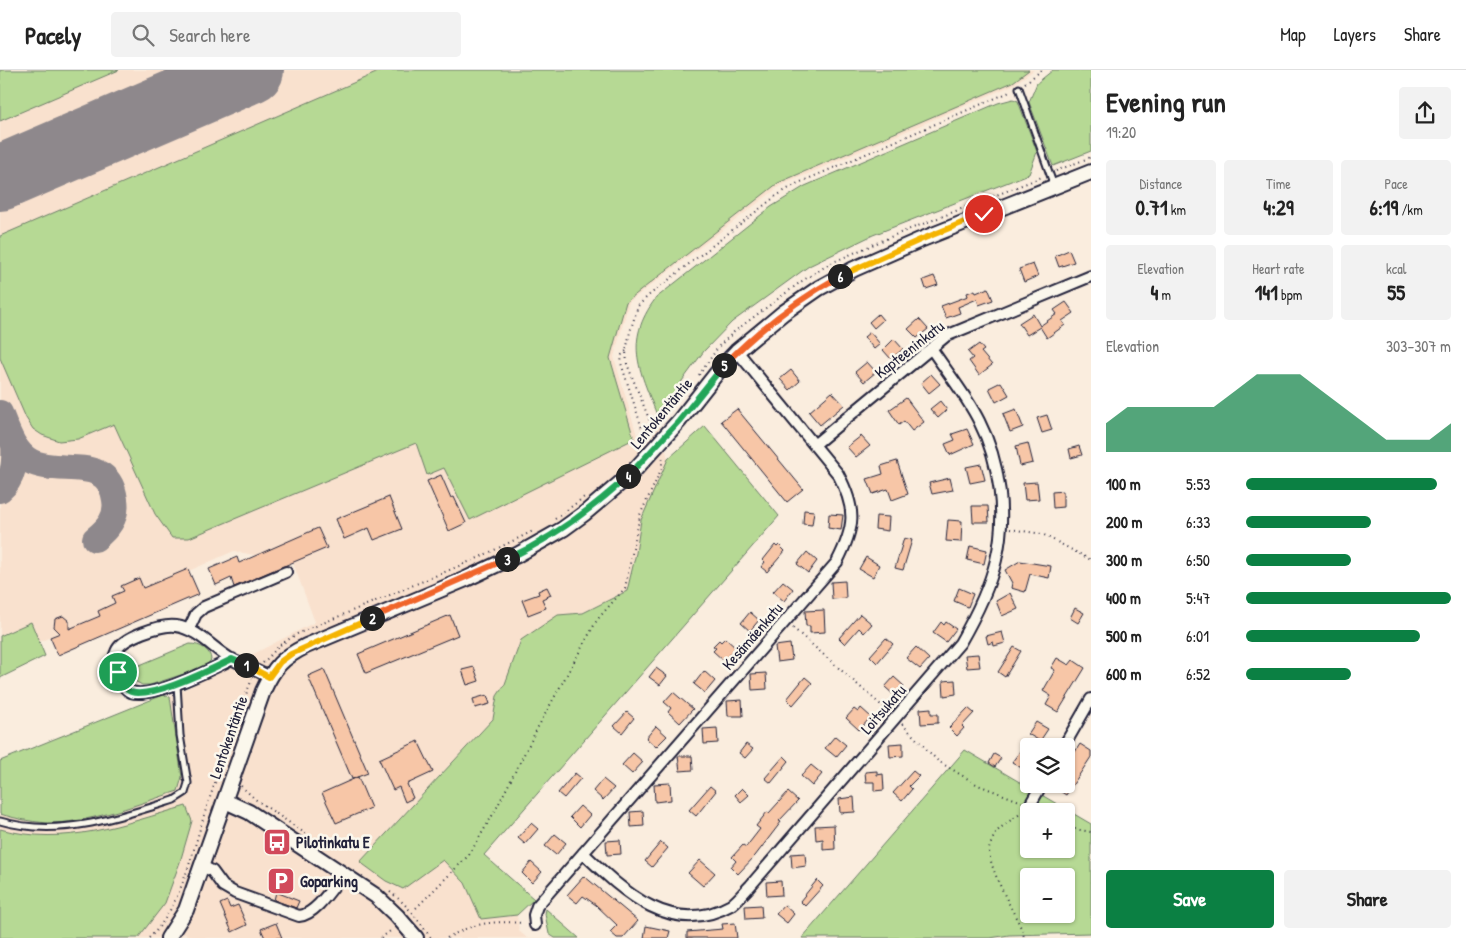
<!DOCTYPE html>
<meta charset="utf-8">
<style>
body{margin:0;font-family:"Patrick Hand",sans-serif;background:#f2f2f2;color:#222;height:100vh;display:flex;flex-direction:column;font-size:19px;white-space:nowrap}
*{box-sizing:border-box;margin:0}
p{font-size:16px;color:#767676}
.icon{flex:none;width:28px;height:28px;fill:none;stroke:currentColor;stroke-width:2;stroke-linecap:round;stroke-linejoin:round}
.map{position:relative;flex:1;overflow:hidden}
.panel{display:flex;flex-direction:column;background:#fff;width:375px}
.panel>*{flex:none}
.fabs{position:absolute;left:1020px;top:668px;display:grid;gap:10px}
.fabs a{display:grid;place-items:center;width:55px;height:55px;border-radius:5px;background:#fff;box-shadow:0 1px 4px #0004;font-size:25px}
.pin{position:absolute;display:grid;place-items:center;width:42px;height:42px;color:#fff;margin:-21px;border:2px solid #fff;border-radius:50%;box-shadow:0 1px 5px #0007}
.km{position:absolute;width:25px;height:25px;margin:-12px;border-radius:50%;background:#222;color:#fff;font-size:14px;line-height:25px;text-align:center}
.round{display:grid;place-items:center;flex:none;width:52px;height:52px;border-radius:5px;background:#f2f2f2}
.headline{display:flex;align-items:center;justify-content:space-between;height:85px;padding:0 15px}
h1{font-size:28px;font-weight:700;line-height:38px}
.stats{display:grid;grid-template-columns:repeat(3,1fr);gap:8px;height:85px;padding:5px 15px}
.stats div{display:grid;align-content:center;border-radius:5px;background:#f2f2f2;text-align:center}
.stats b{font-size:21px;font-weight:700}
.stats small{font-size:14px;font-weight:400}
.stats p{font-size:14px}
.chart{height:140px;padding:10px 15px}
.chart p{display:flex;justify-content:space-between}
.chart svg{width:100%;height:90px;margin-top:5px;fill:#0b8043;opacity:.7}
.cta{display:flex;gap:10px;margin-top:auto;padding:10px 15px}
.cta a{flex:1;height:58px;border-radius:5px;background:#0b8043;color:#fff;font-size:20px;font-weight:700;line-height:58px;text-align:center}
.cta a+a{background:#f2f2f2;color:#222}
ul{padding:0 15px;list-style:none;font-size:16px}
li{display:grid;grid-template-columns:80px 60px 1fr;align-items:center;height:38px}
li i{height:12px;border-radius:6px;background:#0b8043}
header{display:flex;align-items:center;gap:30px;box-sizing:border-box;height:70px;padding:0 25px;background:#fff;border-bottom:1px solid #e0e0e0}
header strong{font-size:24px}
nav{display:flex;gap:28px;margin-inline-start:auto;font-size:18px}
.search{width:350px;height:45px;background:#f2f2f2;display:flex;align-items:center;gap:12px;box-sizing:border-box;padding:0 18px;border-radius:5px;color:#767676;font-size:19px}
main{display:flex;flex:1;min-height:0}
.map>svg:first-child{display:block}
</style>
<header>
<strong>Pacely</strong>
<div class="search"><svg class="icon" aria-label="search" viewBox="0 0 24 24"><circle cx="10" cy="10" r="6"/><path d="M15 15l6 6"/></svg>Search here</div>
<nav><a>Map</a><a>Layers</a><a>Share</a></nav>
</header>
<main>
<div class="map">
<svg width="1091" height="868" viewBox="0 0 1091 868">
<rect width="100%" height="100%" fill="#faedde"/>
<filter id="ink" filterUnits="userSpaceOnUse"><feTurbulence type="fractalNoise" baseFrequency=".02" numOctaves="2"/><feDisplacementMap in="SourceGraphic" scale="10" xChannelSelector="R" yChannelSelector="G"/><feConvolveMatrix kernelMatrix="1 2 1 2 8 2 1 2 1" color-interpolation-filters="sRGB"/></filter>
<g filter="url(#ink)">
<path fill="#f9e1ce" d="M0,0H1034L1013,15L780,116L629,232L614,287L638,369L658,348L668,389L641,450L636,483L627,521L583,543L558,545L497,626L493,649L360,792L442,789L465,813L481,848L517,845L519,861L527,868H195L185,864L168,868H0V744L39,752L54,753L88,748L118,740L174,663L170,627L315,552L293,493L234,481L98,541L100,546L39,572L37,568L0,585Z"/>
<path fill="#b6d994" stroke="#6c7e68" fill-rule="evenodd" d="M0,0H119L0,51Z
M383,0H1029L1013,12L778,113L626,232L610,288L634,369L470,450L444,398L427,405L416,373L189,468H172L155,444L114,354L78,369L59,371L42,365L33,359L26,348L0,288V166Z
M1053,0H1091V81L1053,96L1029,32L1037,13Z
M1013,29L1018,31L1037,82L1029,104L873,165L809,196L732,252L704,281L682,311L669,340L664,346L658,348C641,302 622,273 656,228L771,137L805,116L998,33Z
M705,356L779,446L484,785L534,829L517,845L481,849L465,813L443,790L403,819L386,811L360,792L493,649L497,626L505,614L521,570L558,545L583,543L627,521L636,483L641,450L668,389Z
M31,552L45,586L0,608V566Z
M190,574C200,574 211,580 211,590L205,597L150,615H142L131,609L130,604L135,597Z
M163,625L170,627L182,707L178,721C138,734 96,751 54,753C36,753 17,749 0,744V691Z
M965,680L1091,754V863L1009,865L990,868H802ZM1029,741H1066V779H1029ZM1029,806H1066V844H1029Z
M186,736L192,751L180,792L165,833L138,868H0V759C66,777 123,754 186,736Z
M546,839L579,868H555L549,864L545,844Z"/>
<g fill="none" stroke-linecap="round" stroke-linejoin="round">
<path stroke="#8e888c" stroke-width="26" d="M0,343C7,360 13,381 30,391C58,407 109,382 115,430C118,448 107,459 95,469
M0,420C14,408 15,393 14,375"/>
<path stroke="#8e888c" stroke-width="66" d="M0,108L251,0"/>
</g>
<path fill="#f7c6a7" stroke="#22223b" d="M1069,180L1074,192L1059,197L1055,186Z
M1033,194L1038,206L1024,212L1019,199Z
M934,206L938,215L926,219L923,210Z
M988,218L993,230L979,235L977,229L958,237L960,243L946,248L941,236L968,226L967,223L975,220L976,223Z
M1066,232L1074,243L1062,251L1065,255L1047,268L1040,257L1027,265L1019,253L1033,244L1040,256L1057,244L1054,240Z
M878,244L883,250L874,258L869,252Z
M919,249L928,259L917,268L908,259Z
M870,262L880,274L874,279L864,267Z
M894,269L903,279L891,289L883,280Z
M979,274L984,280L981,282L992,295L979,305L969,291L973,288L968,282Z
M867,292L876,302L864,312L855,302Z
M791,300L800,311L790,320L780,309Z
M931,304L940,314L929,323L921,313Z
M1001,312L1009,325L996,332L989,318Z
M832,322L844,335L820,355L809,342Z
M906,328L924,352L912,361L904,351L899,355L889,340Z
M940,331L947,340L938,348L930,339Z
M737,339L803,419L787,432L721,351Z
M1016,339L1023,357L1010,362L1003,344Z
M1047,345L1052,360L1042,363L1037,348Z
M967,359L974,374L950,385L945,374L955,370L952,364Z
M861,366L870,376L856,387L847,377Z
M1028,373L1033,393L1020,396L1016,376Z
M1079,376L1082,385L1071,388L1069,379Z
M897,391L908,424L892,430L888,419L873,424L867,409L883,404L881,396Z
M981,394L985,410L970,413L966,397Z
M441,405L451,428L454,427L466,453L449,461L427,411Z
M950,408L953,420L932,424L929,413Z
M1037,412L1039,429L1025,430L1023,413Z
M1063,421V437L1053,438L1052,422Z
M389,427L402,459L374,470L369,458L344,469L336,449Z
M972,436H988L989,452H973Z
M804,440L814,441L812,455L803,454Z
M829,444L843,445L841,460L828,458Z
M876,446L889,447L888,461L875,459Z
M948,450L962,451L961,472L946,471Z
M318,458L327,478L234,517L231,508L216,515L209,499L237,487L239,493Z
M904,468L912,470L903,500L895,498Z
M775,475L777,477L779,475L785,481L767,502L761,497L765,492L763,490Z
M970,476L987,480L984,494L967,490Z
M807,482L817,491L808,503L797,494Z
M866,487L879,495L873,507L859,499Z
M1020,491L1051,496L1049,508L1030,504L1025,522L1011,518L1012,513L1005,500Z
M188,499L199,524L58,585L50,567L60,563L54,557L55,549L63,546L69,551V559L100,546L98,541L115,533L112,526L124,521L121,516L139,508L143,518Z
M783,511L793,519L784,531L773,522Z
M845,511L846,528L832,529L831,512Z
M547,517L551,525L542,529L546,538L528,545L522,530L539,524L538,521Z
M959,518L973,524L968,537L954,531Z
M1010,523L1018,539L1002,546L996,531Z
M1075,538L1084,543L1078,553L1070,548Z
M824,540L825,562L810,563V556H806L805,541Z
M750,542L759,550L750,561L741,553Z
M860,544L872,554L864,563L859,558L845,574L839,568Z
M450,545L458,565L366,603L358,584Z
M941,552L944,555L946,552L956,559L946,572L933,563Z
M1002,562L1005,573L994,576L993,572L988,574L986,566Z
M725,568L736,578L724,591L713,581L716,578L713,576L719,570L721,572Z
M886,568L893,574L877,593L870,586Z
M790,574L792,590L777,592L775,576Z
M916,577L929,589L920,599L906,588Z
M1014,577L1021,581L1005,607L998,602Z
M978,584L980,597L967,598L965,585Z
M1057,588L1069,595L1073,590L1085,598L1058,642L1046,635L1051,626L1043,621L1055,600L1051,598Z
M474,597L479,611L467,615L462,600Z
M656,598L667,606L660,615L649,607Z
M324,599L368,703L352,709L308,606Z
M704,601L715,611L705,623L694,614Z
M766,603L767,619L752,620L751,604Z
M805,607L812,613L793,635L787,629Z
M894,607L904,616L895,626L885,617Z
M955,610L956,624L944,626L943,611Z
M673,622L693,639L680,653L668,642L671,638L664,632Z
M487,625L490,634L475,638L473,629Z
M742,630L743,646H728L727,631Z
M861,638L871,647L859,660L846,648L854,639L858,642Z
M931,638V644H938V653L921,654L920,639Z
M968,638L974,643L962,656L964,658L957,666L949,658Z
M627,642L634,648L622,663L614,656Z
M1036,652L1048,659L1040,671L1028,664Z
M656,656L667,666L656,677L646,668Z
M717,658L718,673L704,674L703,659Z
M835,666L846,675L836,687L825,678Z
M418,671L433,702L407,714L413,728L405,732L399,717L393,720L379,689Z
M903,673V686L890,687L889,674Z
M746,674L753,679L745,688L739,683Z
M1080,674L1091,681V687L1066,725L1049,714H1066V696Z
M1021,680L1029,685V690L1023,699L1012,692Z
M633,683L643,692L632,704L622,695Z
M994,684L1001,688L995,697L989,693Z
M678,686H692L693,700L680,701Z
M784,686L789,691L771,713L765,708Z
M811,695L822,704L812,716L801,706Z
M877,701V705L883,704L884,720L874,721V712H866L865,702Z
M913,701L919,706L909,716L912,719L902,731L893,723Z
M575,703L581,708L564,728L558,723Z
M358,707L371,738L336,753L322,723Z
M603,709L614,718L603,730L593,721Z
M670,713L671,730L655,732L654,714Z
M710,716L716,721L696,746L689,740Z
M742,718L749,725L741,732L735,725Z
M788,722L798,731L779,751L781,752L755,786L738,804L731,797L736,791L732,787L743,775L746,777L760,759L756,756L767,742L769,743Z
M854,727L855,742L840,743L839,729Z
M580,736L590,745L580,757L570,747Z
M643,741L644,756L631,757L630,742Z
M531,753L538,759L525,774L518,768Z
M834,755L835,779L823,780V769L816,770L815,756Z
M555,764L566,773L556,785L545,776Z
M620,770L621,784L607,785L606,771Z
M661,772L668,778L652,797L645,791Z
M805,783L806,796L792,798L791,784Z
M700,790L715,803L703,816L688,803Z
M531,792L542,802L532,813L522,803Z
M584,806L638,851L623,868H617L610,862L617,855L596,835L583,826L577,833L567,825Z
M817,810L823,816L805,836L800,831Z
M781,811L782,825L767,826L766,812Z
M276,822L299,831L296,838L274,830Z
M227,831L230,838L238,835L247,855L232,862L220,834Z
M761,835L762,848L746,849L745,836Z
M784,835L794,844L787,853L776,844Z
M276,853L282,868H265L261,859Z
M735,853L737,868H687V862L723,859L722,854Z
M646,856L670,861L668,868H644Z"/>
<g fill="none" stroke-linecap="round" stroke-linejoin="round">
<g stroke="#22223b" stroke-width="9">
<path id="lane" d="M1019,18L1054,116
M0,751C59,768 117,748 174,730L185,723L188,713L180,665L177,614"/>
</g>
<g stroke="#22223b" stroke-width="14">
<path id="street" d="M814,375L946,266L1091,206
M189,559L196,544L204,537L286,502
M232,589C212,599 152,629 131,622C124,619 122,613 120,607C117,600 112,589 116,582C121,567 162,554 176,556C198,559 213,579 231,589C244,596 257,600 269,607
M1064,676L1091,629
M1030,735L1042,714
M583,783C624,822 672,868 731,835C738,830 744,822 750,816L960,573C975,547 989,520 996,490C1007,445 1000,392 979,351C966,325 947,302 931,278
M202,796L212,801L223,816L235,823L299,846C316,845 333,816 343,804
M535,855L534,845L537,836L837,492C855,457 857,440 838,404L737,281"/>
</g>
<g stroke="#22223b" stroke-width="18">
<path id="secondary" d="M225,731L249,742L376,826L397,846L416,868
M168,868L186,840L263,621C274,597 282,588 306,576L466,509L517,485L563,459L585,443L631,404L679,351L720,299L737,281L783,243L819,218L854,199L920,170L1091,102"/>
</g>
<path stroke="#22223b" stroke-width="2" stroke-dasharray="1 4" stroke-linecap="butt" d="M1025,13L1042,0
M1056,101L1091,87
M626,281L622,285L621,293L645,368L642,372
M699,305L719,276L735,261L802,211L831,193L895,165L1042,107
M653,359L627,294L626,281L630,262L638,236L648,226L776,126L796,114L1012,21
M555,449L587,425
M1010,459L1042,464L1091,490
M793,558L889,642
M263,593L280,575L297,564L478,488L535,460
M902,654L938,691L978,715L1022,732
M241,716L255,729L316,771
M1023,742C1013,749 1002,755 995,764C993,768 990,775 989,779C989,800 1014,842 1023,862L1024,868
M1066,754L1075,759L1091,762
M390,822C407,834 419,851 431,868
M416,838L469,785L495,741L538,657L597,550L625,518L640,445L661,400L663,387
M149,868C181,838 193,780 206,739C221,696 235,652 252,609
M381,868L393,859
M447,868C475,852 492,851 524,853"/>
<use href="#lane" stroke="#fbf7ec" stroke-width="5"/>
<use href="#street" stroke="#fbf7ec" stroke-width="10"/>
<use href="#secondary" stroke="#fbf7ec" stroke-width="14"/>
</g>
</g>
<g fill="none" stroke-linecap="round" stroke-linejoin="round" filter="url(#ink)">
<g stroke="#fff" stroke-width="10">
<path id="split-1" d="M118,602C121,610 123,619 131,622C151,629 212,599 232,589L246,595"/>
</g>
<g stroke="#fff" stroke-width="10">
<path id="split-2" d="M246,595L269,607L280,592L291,584L372,548"/>
</g>
<g stroke="#fff" stroke-width="10">
<path id="split-3" d="M372,548L507,489"/>
</g>
<g stroke="#fff" stroke-width="10">
<path id="split-4" d="M507,489C553,468 591,440 628,406"/>
</g>
<g stroke="#fff" stroke-width="10">
<path id="split-5" d="M628,406L679,351L724,295"/>
</g>
<g stroke="#fff" stroke-width="10">
<path id="split-6" d="M724,295C758,260 797,230 840,206"/>
</g>
<g stroke="#fff" stroke-width="10">
<path id="split-7" d="M840,206L920,170L984,144"/>
</g>
<use href="#split-1" stroke="#22a559" stroke-width="6"/>
<use href="#split-2" stroke="#f5b400" stroke-width="6"/>
<use href="#split-3" stroke="#f0652b" stroke-width="6"/>
<use href="#split-4" stroke="#22a559" stroke-width="6"/>
<use href="#split-5" stroke="#22a559" stroke-width="6"/>
<use href="#split-6" stroke="#f0652b" stroke-width="6"/>
<use href="#split-7" stroke="#f5b400" stroke-width="6"/>
</g>
<defs>
<g id="bus-square" transform="scale(1.4375)"><rect x="-9" y="-9" width="18" height="18" rx="4" fill="#d1495b" stroke="#fbf7ec"/><path d="M-5-6H5V4H4V6H2V4H-2V6H-4V4H-5ZM-3.5-4V0h7V-4ZM-3.5 1.2v1.5H-2V1.2ZM2 1.2v1.5H3.5V1.2Z" fill="#fff"/></g>
<g id="parking-square" transform="scale(1.4375)"><rect x="-9" y="-9" width="18" height="18" rx="4" fill="#d1495b" stroke="#fbf7ec"/><path d="M-3.5-5.5H1a3.5 3.5 0 0 1 0 7H-1V5.5H-3.5ZM-1-3.4V-.6H.8a1.4 1.4 0 0 0 0-2.8Z" fill="#fff"/></g>
</defs>
<g fill-rule="evenodd">
<use href="#bus-square" x="277" y="772"/>
<use href="#parking-square" x="281" y="811"/>
</g>
<g text-anchor="middle" dominant-baseline="central" stroke-width="5" stroke-linejoin="round" paint-order="stroke">
<g font-size="16" fill="#22223b" stroke="#fbf7ec">
<text transform="translate(909 279) rotate(-38)">Kapteeninkatu</text>
<text transform="translate(661 343) rotate(-50)">Lentokentäntie</text>
<text transform="translate(752 566) rotate(-49)">Kesämäenkatu</text>
<text transform="translate(883 639) rotate(-49)">Loitsukatu</text>
<text transform="translate(228 667) rotate(-71)">Lentokentäntie</text>
</g>
<g font-size="16" font-weight="bold" fill="#22223b" stroke="#fbf7ec" text-anchor="start">
<text x="296" y="772">Pilotinkatu E</text>
<text x="300" y="811">Goparking</text>
</g>
</g>
</svg>
<div class="fabs">
<a><svg class="icon" aria-label="layers" viewBox="0 0 24 24"><path d="M12 4l9 5-9 5-9-5zM3 14l9 5 9-5"/></svg></a>
<a>+</a>
<a>−</a>
</div>
<div class="pin" style="left:118px;top:602px;background:#1e9e55"><svg class="icon" aria-label="arrive" viewBox="0 0 24 24"><path d="M6 21V4h12l-3 4 3 4H6"/></svg></div>
<div class="pin" style="left:984px;top:144px;background:#d93025"><svg class="icon" aria-label="check" viewBox="0 0 24 24"><path d="M5 12l5 5 9-10"/></svg></div>
<b class="km" style="left:246px;top:595px">1</b>
<b class="km" style="left:372px;top:548px">2</b>
<b class="km" style="left:507px;top:489px">3</b>
<b class="km" style="left:628px;top:406px">4</b>
<b class="km" style="left:724px;top:295px">5</b>
<b class="km" style="left:840px;top:206px">6</b>
</div>
<section class="panel">
<div class="headline"><div><h1>Evening run</h1><p>19:20</p></div><a class="round"><svg class="icon" aria-label="share" viewBox="0 0 24 24"><path d="M12 15V3M7 8l5-5 5 5M5 13v7h14v-7"/></svg></a></div>
<div class="stats">
<div><p>Distance</p><b>0.71<small> km</small></b></div>
<div><p>Time</p><b>4:29</b></div>
<div><p>Pace</p><b>6:19<small> /km</small></b></div>
</div>
<div class="stats">
<div><p>Elevation</p><b>4<small> m</small></b></div>
<div><p>Heart rate</p><b>141<small> bpm</small></b></div>
<div><p>kcal</p><b>55</b></div>
</div>
<div class="chart"><p><span>Elevation</span>303–307 m</p>
<svg viewBox="0 0 160 44" preserveAspectRatio="none"><path d="M0 44V30L10 22L20 22L30 22L40 22L50 22L60 14L70 6L80 6L90 6L100 14L110 22L120 30L130 38L140 38L150 38L160 30V44z"/></svg>
</div>
<ul>
<li><b>100 m</b>5:53<i style="width:93%"></i></li>
<li><b>200 m</b>6:33<i style="width:61%"></i></li>
<li><b>300 m</b>6:50<i style="width:51%"></i></li>
<li><b>400 m</b>5:47<i style="width:100%"></i></li>
<li><b>500 m</b>6:01<i style="width:85%"></i></li>
<li><b>600 m</b>6:52<i style="width:51%"></i></li>
</ul>
<div class="cta"><a>Save</a><a>Share</a></div>
</section>
</main>
